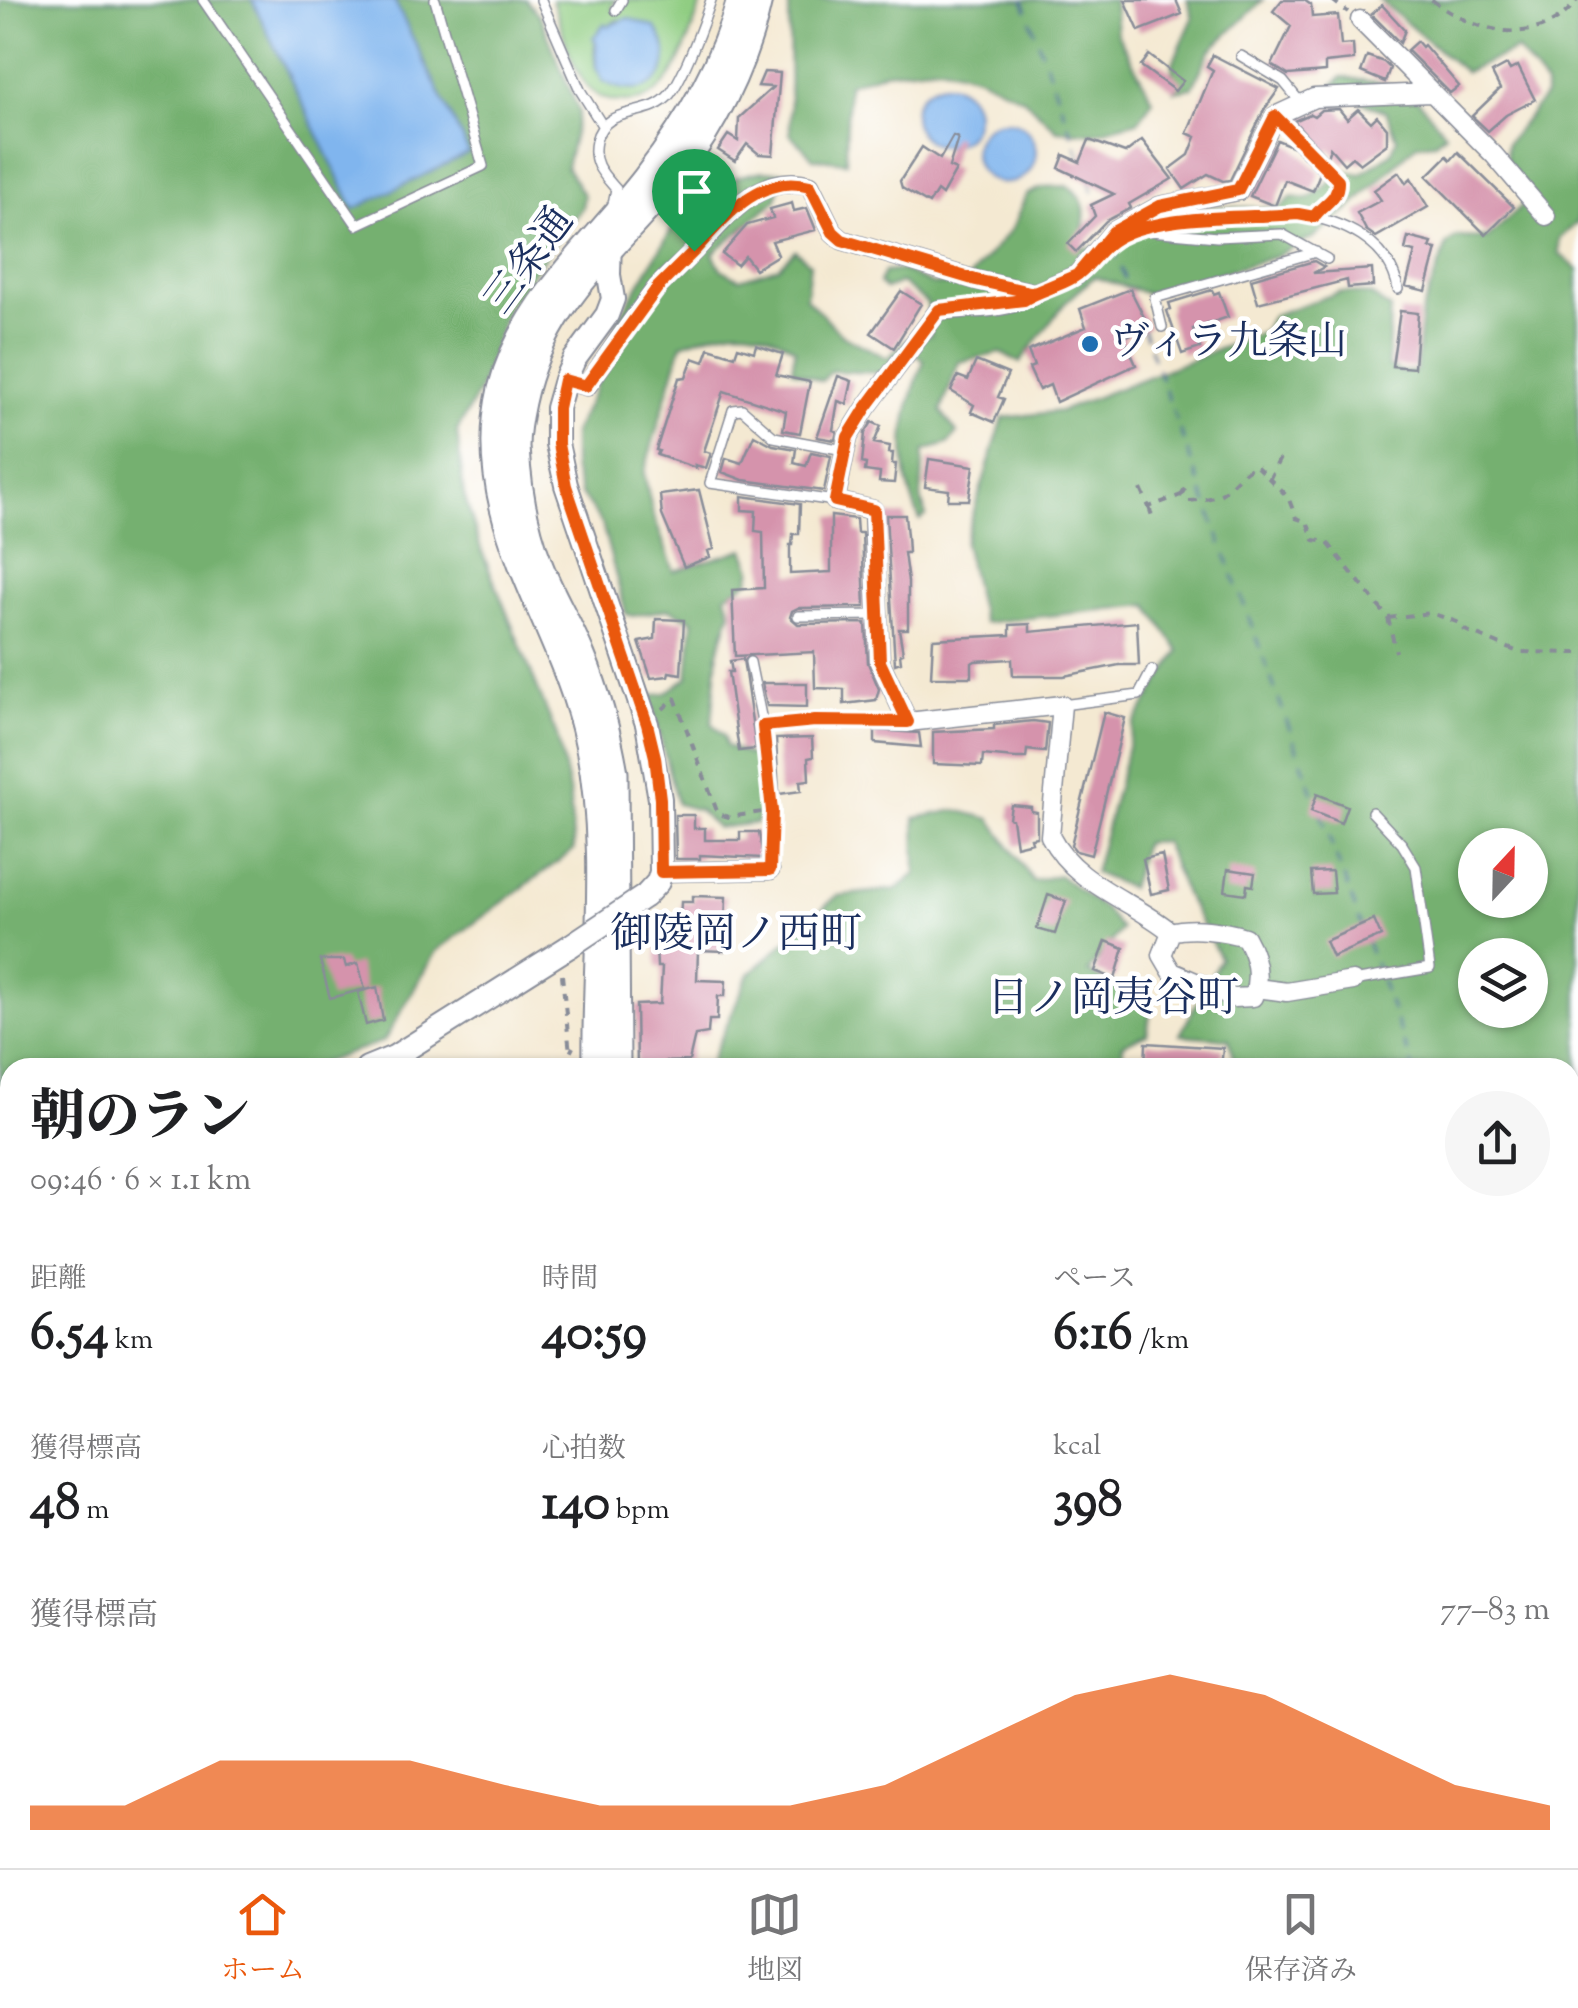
<!DOCTYPE html>
<html lang="ja">
<meta charset="utf-8">
<style>
body{margin:0;font-family:"Sorts Mill Goudy","Noto Serif JP",serif;background:#f6f6f6;color:#202124;height:100vh;display:flex;flex-direction:column;font-size:38px;white-space:nowrap}
*{box-sizing:border-box;margin:0}
p{font-size:32px;color:#757577}
.icon{flex:none;width:55px;height:55px;fill:none;stroke:currentColor;stroke-width:2;stroke-linecap:round;stroke-linejoin:round}
.map{position:relative;flex:1;overflow:hidden}
.drawer{position:absolute;left:0px;top:1058px;width:1580px;height:812px;display:flex;flex-direction:column;background:#fff;border-radius:30px 30px 0 0;box-shadow:0 2px 8px #0004}
.drawer>*{flex:none}
.needle{width:65px;rotate:22deg}
.buttons{position:absolute;left:1458px;top:828px;display:grid;gap:20px}
.buttons a{display:grid;place-items:center;width:90px;height:90px;border-radius:50%;background:#fff;box-shadow:0 2px 8px #0004;font-size:50px}
.pin{position:absolute;display:grid;place-items:center;width:85px;height:85px;color:#fff;margin:-102px -42px;border-radius:50% 50% 50% 0;rotate:-45deg;box-shadow:0 0 10px #0007}
.pin .icon{rotate:45deg}
.round{display:grid;place-items:center;flex:none;width:105px;height:105px;border-radius:52px;background:#f6f6f6}
.overview{display:flex;align-items:center;justify-content:space-between;height:170px;padding:0 30px}
h1{font-size:55px;font-weight:800;line-height:75px}
.figures{display:grid;grid-template-columns:repeat(3,1fr);gap:15px;height:170px;padding:10px 30px}
.figures div{display:grid;align-content:center}
.figures b{font-size:50px;font-weight:800}
.figures small{font-size:28px;font-weight:400}
.figures p{font-size:28px}
.chart{height:280px;padding:20px 30px}
.chart p{display:flex;justify-content:space-between}
.chart svg{width:100%;height:180px;margin-top:10px;fill:#ea580c;opacity:.7}
.tabs{display:flex;justify-content:space-around;align-items:center;height:140px;border-top:2px solid #e0e0e0;background:#fff;font-size:28px;color:#757577}
.tabs a{display:grid;justify-items:center;gap:5px}
.tabs .on{color:#ea580c}
.map>svg:first-child{display:block}
</style>
<div class="map">
<svg width="1578" height="1868" viewBox="0 0 1578 1868">
<rect width="100%" height="100%" fill="#fff"/>
<filter id="ink" filterUnits="userSpaceOnUse"><feTurbulence type="fractalNoise" baseFrequency=".01" numOctaves="2"/><feDisplacementMap in="SourceGraphic" scale="20" xChannelSelector="R" yChannelSelector="G"/><feConvolveMatrix kernelMatrix="1 2 1 2 8 2 1 2 1" color-interpolation-filters="sRGB"/></filter>
<filter id="wash" filterUnits="userSpaceOnUse"><feTurbulence type="fractalNoise" baseFrequency=".0048" numOctaves="4" result="noise"/><feDisplacementMap in="SourceGraphic" scale="40" xChannelSelector="R" yChannelSelector="G"/><feGaussianBlur stdDeviation="2.25" result="paint"/><feColorMatrix in="noise" values="0 0 0 0 0 0 0 0 0 0 0 0 0 0 0 0 0 1.4 0 .05"/><feComposite in="paint" operator="in"/></filter>
<g filter="url(#wash)">
<rect width="100%" height="100%" fill="#f4e9d2"/>
<path fill="#90cd82" stroke="#567e70" stroke-width="2.5" fill-rule="evenodd" d="M552,0H616L611,8L618,13L627,0H703C686,40 675,105 623,102C606,102 593,96 583,81C568,58 562,26 552,0ZM617,20L596,68C593,52 593,34 605,23L608,26Z"/>
<path fill="#74b070" stroke="#487067" stroke-width="2.5" fill-rule="evenodd" d="M0,0H252L354,208L469,153L394,0H526L540,16L579,112L566,167L584,196L582,208L508,306L479,391L457,431L464,495L481,549L557,736L569,790L574,850L436,951L384,1041L310,1067L10,1068V1860H377L383,1868H0Z
M789,0H1114L1117,33L1153,100L1138,121L1094,133L1057,130L1024,99L977,76L940,66L884,72L848,84L846,162L813,158L790,134Z
M1187,0H1263L1210,51L1192,88L1174,91L1172,65L1193,18Z
M1379,0H1578V222L1559,239V253L1578,270V1868H1156L1162,1860H1570V1068L1235,1067L1229,1039L1180,1035L1220,958L1185,894L1164,842L1144,843L1130,888L1094,873L1134,724L1179,651L1148,605L983,623L964,543L1003,418L1061,411L1262,332L1273,315L1340,292L1371,295L1390,309L1388,366L1400,372L1416,371L1422,311L1447,244L1457,237L1488,238L1532,196L1506,159L1507,143L1545,96V85L1517,50L1465,72ZM1475,845H1530V900H1475ZM1475,955H1530V1010H1475Z
M1342,77L1398,86L1420,102L1445,133L1435,142L1417,144L1349,210L1314,237L1275,257L1148,294L1094,277L1064,304L1020,363L1001,353L959,362L941,411L957,433L948,444L924,451L921,497L926,516L920,520C896,466 901,415 924,361L915,353L890,389L878,373L831,371L822,381L792,370L795,349C752,320 729,327 682,344L644,473L653,514L674,571L744,549L752,569L749,581L726,595L731,612L718,652L712,723L724,736L726,746L758,758L763,800L757,823L717,828L699,810L677,804L650,696L666,693L688,677L693,620L669,609L633,616L626,614L602,524L580,493L573,469V433L593,393L619,318L673,227L736,177L762,171L782,172L777,199L713,253L721,269L740,279L778,267L795,250L810,263L806,298L842,335L888,358L906,340L931,335L927,303L901,283L885,289L879,283L884,272L901,270L932,284L963,285L1013,227L1026,195L1043,187L1069,186C1094,208 1082,219 1080,248L1121,245L1167,216L1217,207L1280,208L1292,197L1309,199L1346,171L1361,174L1391,153L1397,138L1386,112L1330,88Z
M956,810L991,819L1033,881L1059,875L1104,909L1121,929L1088,972L1151,1008L1147,1034L1122,1044L1124,1067L708,1068L749,974L837,896L897,889L916,874L915,818Z"/>
<path fill="#80b5ee" stroke="#4e72a6" stroke-width="2.5" d="M252,0H394L469,153L354,209Z
M628,18L655,27C685,69 648,107 603,81L596,67V41L593,38L605,23L608,26Z
M914 115a31 31 0 1 1 62 0a31 31 0 1 1-62 0Z
M974 152a31 31 0 1 1 62 0a31 31 0 1 1-62 0Z"/>
<g fill="none" stroke-linecap="round" stroke-linejoin="round">
<path stroke="#3e5e90" stroke-width="2.5" stroke-dasharray="12 10" stroke-linecap="butt" d="M1023,0L1081,160
M1089,181L1097,202
M1113,247L1129,291
M1142,327L1315,798
M1321,815L1361,925
M1367,942L1378,972
M1381,980L1413,1068
M1570,1495L1578,1517"/>
</g>
<g id="blocks">
<path fill="#d593ac" d="M1125,0H1176L1182,14L1139,31Z
M1282,0H1304L1311,5L1312,17L1338,15L1341,45L1353,44L1354,60L1325,63V72L1288,75L1272,65L1291,26L1273,11Z
M1382,5L1405,30L1400,43L1371,14Z
M1417,41L1422,47L1424,45L1459,86L1450,93L1407,50Z
M1149,55L1183,81L1175,91L1141,66Z
M1213,55L1279,89L1264,110L1230,180L1223,181L1208,174L1184,189L1170,169L1189,155L1196,137L1187,133L1213,70L1207,66Z
M1367,56L1384,62L1390,68L1385,82L1361,72Z
M1507,65L1510,70L1518,66L1535,100L1506,115L1488,131L1472,116L1500,89L1492,73Z
M764,72L780,73L773,155L759,154L747,144L735,161L718,150L728,135L738,141L739,118L773,87L758,86Z
M1339,109L1347,119L1358,109L1371,122L1377,116L1387,128V144L1360,164L1352,157L1344,164L1330,148L1327,157L1294,121L1310,114L1314,116L1321,110Z
M953,136L958,138L949,167L956,170L942,195L937,191L929,204L902,188L900,181L922,147L940,159Z
M1089,140L1125,153L1142,140L1172,179L1129,204L1131,208L1106,221L1076,252L1068,244L1095,216L1091,205L1114,194L1059,168L1064,155L1080,162Z
M1277,140L1294,147L1320,173L1313,191L1285,180L1275,206L1250,196Z
M1458,152L1514,207L1486,235L1427,176L1447,156L1451,160Z
M1399,172L1406,183L1411,178L1428,207L1376,237L1366,230L1357,213L1381,200L1374,190Z
M792,203L794,211L807,208L816,230L772,241L778,255L755,269L745,256L737,265L722,254L747,225L773,218L770,209Z
M1408,237L1432,243L1430,248L1437,249L1426,291L1406,286L1415,252L1405,250Z
M1314,261L1324,267L1313,273L1372,269L1373,286L1348,288L1347,280L1258,303L1251,279Z
M1130,289L1149,327L1124,337L1136,365L1056,402L1050,385L1039,390L1029,368L1034,366L1028,351L1086,327L1080,309Z
M1212,290L1214,294L1219,292L1228,317L1193,329L1200,348L1182,354L1167,311L1171,309L1169,303Z
M901,291L921,304L894,348L871,333Z
M1400,311L1418,313L1414,368L1392,366Z
M756,345L783,354L776,375L810,382L800,433L783,430L786,411L724,391L704,451L711,453L706,468L695,465L696,468L657,455L659,451L656,450L679,378L686,377L693,358L704,362L709,348L735,356L738,347L754,352Z
M976,361L1008,374L998,397L1004,399L994,422L971,412L974,405L951,391L958,376L968,380Z
M838,376L852,381L847,404L838,401L833,430L837,431L835,440L817,437Z
M872,422L881,426L874,443L890,446L889,453H893L892,464H896L894,483L879,482L880,473L865,471L866,464L862,463L865,433Z
M754,435L773,445L796,449L794,463L806,466L811,452L831,456L824,491L743,480L722,472L726,458L742,463Z
M929,459L974,466L969,500H948L949,490L925,487Z
M699,490L714,549L708,551L710,557L684,567L662,515L660,495Z
M742,496L800,504L799,534H793L792,545H790V574L831,572V516L856,519L857,533H862L865,607L798,608L792,611L790,617L798,624L866,623L868,663L879,689L876,700L844,704V689L815,688L814,652L735,656L732,590L764,588L763,532L755,531L756,511L742,510Z
M886,515H905L907,536L908,553H904L908,582V629H899L903,653L900,654L901,662L895,664Z
M656,619L684,620L681,674L669,672L668,676L651,678L639,642L655,639Z
M1137,622L1139,665H1119L1064,676H1013L1012,659L975,661L972,663V677H931L933,639L1010,635V625L1030,624V632Z
M743,659L756,749L739,751L728,672H732L730,661Z
M762,683H807V707L767,706Z
M1104,712L1125,718L1091,855L1076,851L1071,845Z
M1033,721L1048,723L1045,752L1027,750L1026,758H1015L983,755L982,766L933,764V732L994,729V725Z
M875,730L919,733L921,747L875,743Z
M812,738L813,757L808,758L809,780L800,781L801,791L779,794L776,739Z
M1317,794L1347,806L1341,823L1311,811Z
M1011,805L1031,807V811L1037,812V837L1031,838L1032,842L1016,846L1012,819L1009,818Z
M675,815H694V828H705V840H740V832H759L763,858L700,855V859H676Z
M1162,855L1169,890L1151,894L1143,859Z
M1228,869L1255,873L1253,886L1247,885L1246,894L1225,891Z
M1332,871L1334,893L1313,894L1311,872Z
M1048,895L1066,901L1055,934L1037,929Z
M693,896L726,897L724,951L698,950L697,980L726,981L725,996H718L717,1020H709L708,1033L695,1035L689,1061L665,1062V1068H637L636,1005L660,1004L662,967H657L655,926L680,927L681,902H693Z
M1374,920L1381,936L1332,957L1325,941Z
M1106,941L1124,948L1115,979L1095,971Z
M320,960H344L346,967L358,963L365,989L330,998Z
M377,987L383,1020L366,1025L358,992Z
M1146,1043L1223,1048L1221,1068H1145Z"/>
</g>
</g>
<g filter="url(#ink)">
<use href="#blocks" fill-opacity="0" stroke="#888c98" stroke-width="2.5"/>
<g fill="none" stroke-linecap="round" stroke-linejoin="round">
<g stroke="#888c98" stroke-width="12">
<path id="service" d="M203,0L357,225L483,166L435,0
M541,0L580,90L602,125
M616,10L622,0
M1241,56L1283,81L1301,103
M1275,116L1338,180L1331,203L1314,217
M613,204L616,189C603,174 591,163 596,141C605,103 650,120 670,94C684,76 704,22 711,0
M1150,231L1217,237L1282,234L1327,259
M1124,235L1171,223L1298,214C1342,221 1390,242 1398,289
M1162,327L1155,298L1316,252
M835,501L710,483L733,410L742,409L774,437L844,450
M798,616L879,615
M750,662L763,726L772,811
M1062,705L1139,695L1152,670
M763,726L815,721L908,722
M1353,981L1430,968L1416,867L1402,844L1372,812
M503,1868L504,1860"/>
</g>
<g stroke="#888c98" stroke-width="21">
<path id="minor" d="M1360,20L1494,155L1546,216
M1035,293C1009,311 969,308 939,310L866,408L848,437L835,501L873,510L880,662L908,722L1062,705L1050,836C1075,885 1131,899 1171,932C1191,926 1225,931 1245,937C1256,956 1261,975 1253,997L1233,998L1172,972L1162,955L1171,932
M565,380L587,386C609,354 631,321 655,290C667,276 682,264 694,251C725,219 760,171 810,185L833,232L842,240L976,280L1035,293L1077,275L1113,232L1160,206L1238,191L1275,116L1314,98L1430,93
M661,872L770,870
M1257,988L1287,992L1353,981"/>
</g>
<g stroke="#888c98" stroke-width="26">
<path id="tertiary" d="M610,240L609,275L613,299L607,315L574,360L565,380L557,408V444L566,485L647,724L660,799L661,872L658,882L645,896
M367,1068L394,1057L570,946
M0,1567L10,1554"/>
</g>
<g stroke="#888c98" stroke-width="29">
<path id="secondary" d="M596,1068C594,960 610,849 588,743C563,621 470,521 501,389C522,304 593,246 645,179C686,126 723,65 740,0
M617,1068L615,773C608,732 598,694 582,656C570,625 552,597 540,566C525,528 518,487 516,447C516,432 519,416 522,402C546,288 631,241 692,153C723,107 747,54 759,0
M595,1860L596,1868
M617,1860L618,1868"/>
</g>
<path stroke="#888c98" stroke-width="4" stroke-dasharray="8 8" stroke-linecap="butt" d="M1332,0L1348,12
M1432,0C1474,33 1540,50 1577,0
M1269,480L1282,454
M1141,489L1149,507L1181,495L1188,501C1237,497 1220,487 1255,465L1288,497L1296,518L1307,522L1314,540L1327,542L1388,618L1431,613L1457,622L1465,630L1518,652L1578,653
M1181,495L1187,485
M1149,507L1154,522
M1388,618L1396,652
M663,709L675,698L718,814L729,817L762,812
M770,855L772,825
M562,975L570,1053L573,1047"/>
<use href="#service" stroke="#fff" stroke-width="9"/>
<use href="#minor" stroke="#fff" stroke-width="18"/>
<use href="#tertiary" stroke="#fff" stroke-width="22"/>
<use href="#secondary" stroke="#fff" stroke-width="25"/>
<g stroke="#888c98" stroke-width="26" stroke-linecap="butt">
<path id="tertiary-bridge" d="M570,946L645,896"/>
</g>
<use href="#tertiary-bridge" stroke="#fff" stroke-width="22"/>
</g>
</g>
<g fill="none" stroke-linecap="round" stroke-linejoin="round" filter="url(#ink)">
<g stroke="#fff" stroke-width="20">
<path id="route" d="M694,251L658,287L586,386L564,380L558,408V444L566,486L647,724L655,757L660,799L661,872L770,870L772,811L763,726L815,721L908,722L880,662L874,510L835,501L848,437L866,408L939,310L1024,300C1039,290 1058,287 1074,277C1094,264 1100,243 1127,233C1175,214 1247,218 1298,214L1314,217C1323,203 1339,200 1338,180L1275,116L1238,190L1160,206L1113,232L1077,275L1034,293L976,280L842,240L833,232L810,186C760,172 724,218 694,251"/>
</g>
<use href="#route" stroke="#ea580c" stroke-width="12"/>
</g>
<circle fill="#1f6fb2" stroke="#fff" stroke-width="4" cx="1090" cy="344" r="10"/>
<g text-anchor="middle" dominant-baseline="central" stroke-width="9" stroke-linejoin="round" paint-order="stroke">
<g font-size="40" fill="#1b2f5e" stroke="#fff">
<text transform="translate(531 262) rotate(-54)">三条通</text>
</g>
<g font-size="40" fill="#1b2f5e" stroke="#fff" text-anchor="start">
<text x="1110" y="344">ヴィラ九条山</text>
</g>
<g font-size="42" fill="#1b2f5e" stroke="#fff">
<text x="736" y="937">御陵岡ノ西町</text>
<text x="1113" y="1001">日ノ岡夷谷町</text>
</g>
</g>
</svg>
<div class="buttons">
<a><svg class="needle" viewBox="-14 -14 28 28"><path d="M0-13l5 13h-10z" fill="#e53935"/><path d="M0 13l5-13h-10z" fill="#757577"/></svg></a>
<a><svg class="icon" aria-label="layers" viewBox="0 0 24 24"><path d="M12 4l9 5-9 5-9-5zM3 14l9 5 9-5"/></svg></a>
</div>
<div class="pin" style="left:694px;top:251px;background:#1e9e55"><svg class="icon" aria-label="arrive" viewBox="0 0 24 24"><path d="M6 21V4h12l-3 4 3 4H6"/></svg></div>
<section class="drawer">
<div class="overview"><div><h1>朝のラン</h1><p>09:46 · 6 × 1.1 km</p></div><a class="round"><svg class="icon" aria-label="share" viewBox="0 0 24 24"><path d="M12 15V3M7 8l5-5 5 5M5 13v7h14v-7"/></svg></a></div>
<div class="figures">
<div><p>距離</p><b>6.54<small> km</small></b></div>
<div><p>時間</p><b>40:59</b></div>
<div><p>ペース</p><b>6:16<small> /km</small></b></div>
</div>
<div class="figures">
<div><p>獲得標高</p><b>48<small> m</small></b></div>
<div><p>心拍数</p><b>140<small> bpm</small></b></div>
<div><p>kcal</p><b>398</b></div>
</div>
<div class="chart"><p><span>獲得標高</span>77–83 m</p>
<svg viewBox="0 0 160 44" preserveAspectRatio="none"><path d="M0 44V38L10 38L20 27L30 27L40 27L50 33L60 38L70 38L80 38L90 33L100 22L110 11L120 6L130 11L140 22L150 33L160 38V44z"/></svg>
</div>
</section>
</div>
<nav class="tabs">
<a class="on"><svg class="icon" aria-label="home" viewBox="0 0 24 24"><path d="M3 11l9-7 9 7M6 9v11h12V9"/></svg>ホーム</a>
<a><svg class="icon" aria-label="map" viewBox="0 0 24 24"><path d="M3 6l6-2 6 2 6-2v14l-6 2-6-2-6 2zM9 4v14M15 6v14"/></svg>地図</a>
<a><svg class="icon" aria-label="saved" viewBox="0 0 24 24"><path d="M7 4h10v16l-5-4-5 4z"/></svg>保存済み</a>
</nav>
